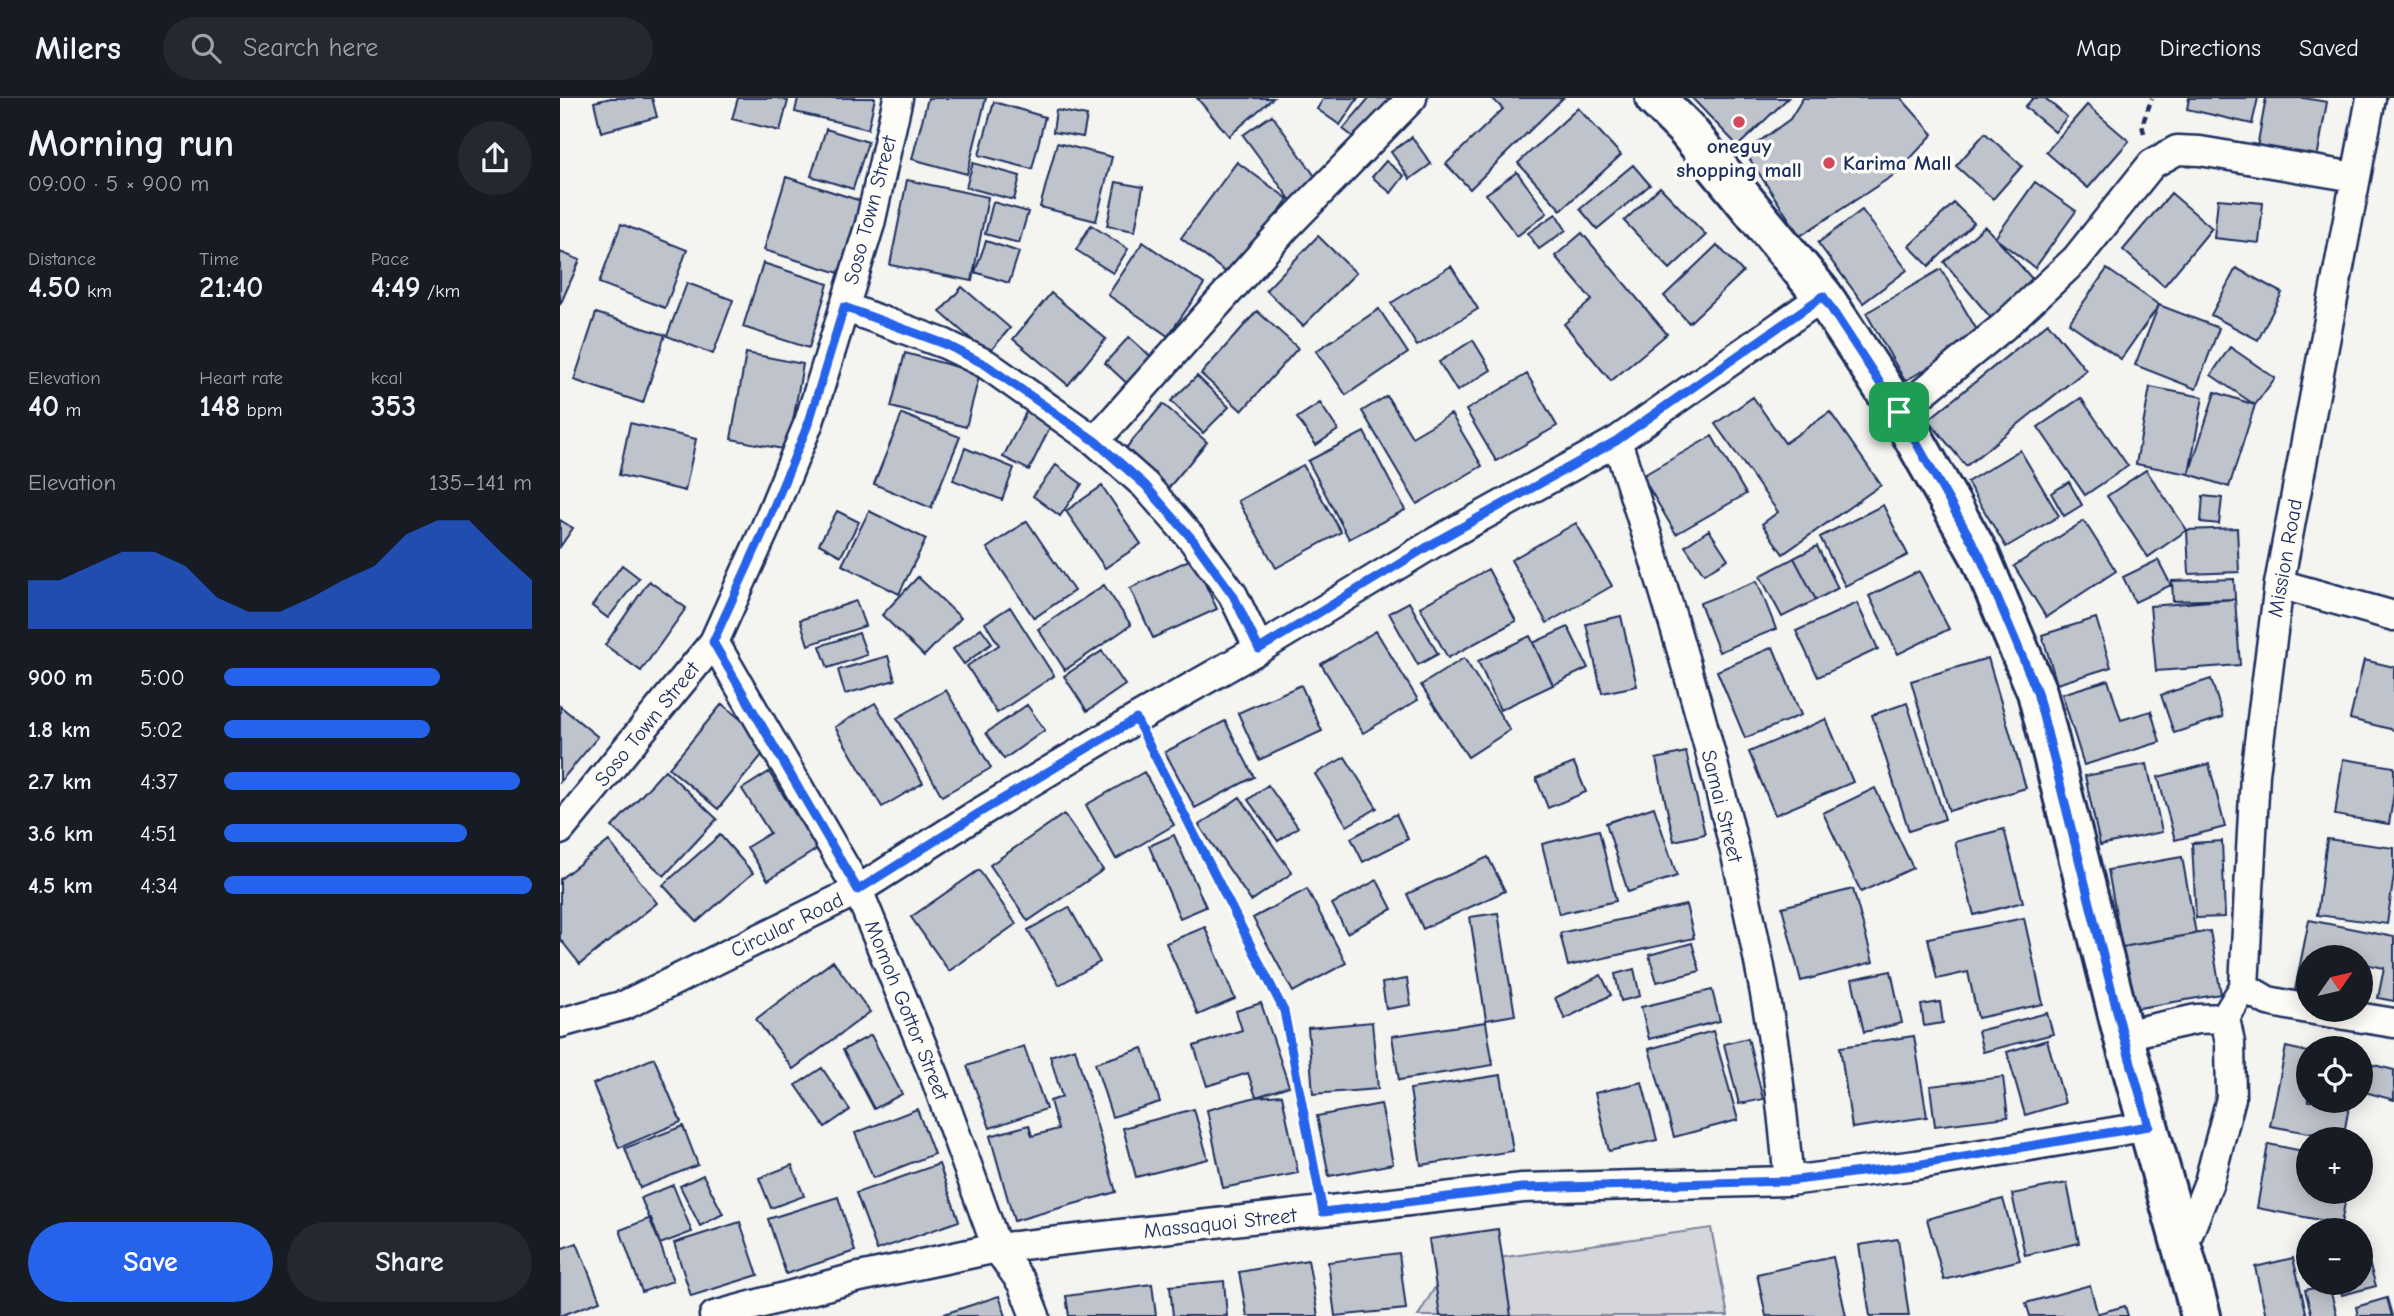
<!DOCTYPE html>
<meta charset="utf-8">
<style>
body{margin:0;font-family:"Comic Neue",sans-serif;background:#242831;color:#f1f3f6;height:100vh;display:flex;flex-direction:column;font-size:26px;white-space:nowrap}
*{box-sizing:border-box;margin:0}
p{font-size:23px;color:#9ea1a6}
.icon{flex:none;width:38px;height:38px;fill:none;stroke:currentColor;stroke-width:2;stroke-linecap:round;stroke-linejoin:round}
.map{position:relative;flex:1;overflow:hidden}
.drawer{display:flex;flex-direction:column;background:#171b24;width:560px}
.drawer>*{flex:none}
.needle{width:46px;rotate:56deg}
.controls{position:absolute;left:1736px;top:847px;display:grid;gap:14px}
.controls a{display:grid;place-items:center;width:77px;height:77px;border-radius:50%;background:#171b24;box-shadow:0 4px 18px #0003;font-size:35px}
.pin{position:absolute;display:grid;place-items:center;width:60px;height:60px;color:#fff;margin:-30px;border-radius:14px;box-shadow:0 4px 10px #0006}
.round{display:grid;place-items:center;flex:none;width:74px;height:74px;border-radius:37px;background:#242831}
.headline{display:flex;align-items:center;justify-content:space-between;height:119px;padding:0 28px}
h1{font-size:38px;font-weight:700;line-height:52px}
.stats{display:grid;grid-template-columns:repeat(3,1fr);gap:10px;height:119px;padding:7px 28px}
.stats div{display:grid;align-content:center}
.stats b{font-size:30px;font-weight:700}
.stats small{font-size:19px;font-weight:400}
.stats p{font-size:19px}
.chart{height:196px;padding:14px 28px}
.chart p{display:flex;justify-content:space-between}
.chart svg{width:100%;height:126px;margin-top:7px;fill:#2563eb;opacity:.7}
.cta{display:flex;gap:14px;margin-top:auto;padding:14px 28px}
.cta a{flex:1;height:80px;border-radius:42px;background:#2563eb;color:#fff;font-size:28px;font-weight:700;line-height:80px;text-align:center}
.cta a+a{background:#242831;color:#f1f3f6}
ul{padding:0 28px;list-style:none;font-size:23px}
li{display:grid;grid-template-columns:112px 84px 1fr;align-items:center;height:52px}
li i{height:18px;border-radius:9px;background:#2563eb}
header{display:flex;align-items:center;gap:42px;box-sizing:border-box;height:98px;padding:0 35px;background:#171b24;border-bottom:2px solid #363941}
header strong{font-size:33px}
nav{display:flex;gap:38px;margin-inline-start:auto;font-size:24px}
.search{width:490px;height:63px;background:#242831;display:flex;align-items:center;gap:18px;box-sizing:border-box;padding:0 24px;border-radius:38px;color:#9ea1a6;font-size:26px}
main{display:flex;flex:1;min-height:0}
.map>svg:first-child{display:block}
</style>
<header>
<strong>Milers</strong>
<div class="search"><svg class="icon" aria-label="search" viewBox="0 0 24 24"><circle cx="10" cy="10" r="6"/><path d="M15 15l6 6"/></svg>Search here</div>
<nav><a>Map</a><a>Directions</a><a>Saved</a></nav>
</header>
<main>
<section class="drawer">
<div class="headline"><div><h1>Morning run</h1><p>09:00 · 5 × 900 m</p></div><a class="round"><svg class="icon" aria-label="share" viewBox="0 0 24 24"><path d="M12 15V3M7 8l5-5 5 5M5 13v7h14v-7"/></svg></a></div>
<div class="stats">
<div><p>Distance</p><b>4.50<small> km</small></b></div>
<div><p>Time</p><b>21:40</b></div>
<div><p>Pace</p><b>4:49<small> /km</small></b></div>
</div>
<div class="stats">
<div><p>Elevation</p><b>40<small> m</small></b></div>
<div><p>Heart rate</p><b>148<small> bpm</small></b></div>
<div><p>kcal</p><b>353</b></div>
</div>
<div class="chart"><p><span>Elevation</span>135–141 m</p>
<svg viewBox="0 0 160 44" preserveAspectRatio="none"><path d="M0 44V27L10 27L20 22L30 17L40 17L50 22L60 33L70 38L80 38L90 33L100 27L110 22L120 11L130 6L140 6L150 17L160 27V44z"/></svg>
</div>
<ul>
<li><b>900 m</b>5:00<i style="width:70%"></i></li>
<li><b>1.8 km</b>5:02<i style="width:67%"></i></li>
<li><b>2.7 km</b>4:37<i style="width:96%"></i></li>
<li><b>3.6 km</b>4:51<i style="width:79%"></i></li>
<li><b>4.5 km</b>4:34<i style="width:100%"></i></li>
</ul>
<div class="cta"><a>Save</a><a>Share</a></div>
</section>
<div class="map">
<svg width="1834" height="1218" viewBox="0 0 1834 1218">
<rect width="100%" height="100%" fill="#f4f4f1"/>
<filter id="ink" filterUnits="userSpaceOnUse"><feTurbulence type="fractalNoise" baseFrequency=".0143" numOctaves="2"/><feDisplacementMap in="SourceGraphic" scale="14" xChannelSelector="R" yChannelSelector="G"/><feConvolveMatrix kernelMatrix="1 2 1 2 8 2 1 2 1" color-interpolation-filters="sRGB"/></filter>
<g filter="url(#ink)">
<path fill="#d4d6db" stroke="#78829c" stroke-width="2" d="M1151,1130L1168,1218H858L888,1167Z"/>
<path fill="#bfc3cc" stroke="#1b2f5e" stroke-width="2" d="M51,0H92L97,19L41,34L34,4Z
M178,0H218L228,3L220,33L172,21Z
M238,0H315L308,31L235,14Z
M368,0H426L407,76L352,61Z
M637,0H713L669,38Z
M764,0H798L780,27L757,11Z
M809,0H831L834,3L800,44L783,31Z
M932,0H1003L910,91L886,66L943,11Z
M1132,0H1228L1178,48Z
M1243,0H1341L1373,36L1337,75L1240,138L1185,54L1230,21Z
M1473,0H1485L1507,19L1495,34L1465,9Z
M1629,0H1698L1692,26L1627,11Z
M1706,0H1744L1767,4L1756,66L1696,55Z
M434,4L485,19L472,71L419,57Z
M1527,7L1569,43L1528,90L1486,54Z
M1018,10L1061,57L1001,112L958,65Z
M496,12L527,18L523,39L493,34Z
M712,17L759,84L732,104L683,37Z
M266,31L308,44L293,91L251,78Z
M1425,35L1462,68L1433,101L1396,68Z
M852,39L871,66L850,81L831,54Z
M497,45L552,59L536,123L480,109Z
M826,63L844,78L831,95L812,79Z
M677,64L728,101L672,179L621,140Z
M413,65L460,78L454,102L406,89Z
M1073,67L1090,87L1037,131L1020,111Z
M957,74L987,115L957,138L926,96Z
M226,79L301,103L279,175L204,152Z
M347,82L428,99L412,183L330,167Z
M556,84L583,89L575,133L547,128Z
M1475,84L1516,113L1475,170L1435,140Z
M1100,89L1146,137L1110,171L1064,123Z
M1611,95L1652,130L1604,188L1563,152Z
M1658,101L1703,105L1699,145L1654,140Z
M433,104L468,114L459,145L425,136Z
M1394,105L1414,125L1369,168L1349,148Z
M1302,112L1347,172L1303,205L1258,145Z
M996,116L1006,132L979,151L968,135Z
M61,126L127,152L105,210L39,185Z
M531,127L568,151L553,175L516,152Z
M1425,128L1474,183L1431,220L1384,164Z
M1022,135L1107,236L1051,283L1004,226L1032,202L995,158Z
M758,138L796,175L743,228L706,192Z
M426,143L459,154L449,185L415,174Z
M583,144L644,186L608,238L548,197Z
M1157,147L1183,174L1129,225L1104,198Z
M0,154L20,162L0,207Z
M203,165L268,186L249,250L183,229Z
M891,168L918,211L857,248L831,205Z
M1676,170L1722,195L1698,242L1651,217Z
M1381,171L1421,239L1345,283L1306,215Z
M1547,171L1599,207L1561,261L1509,225Z
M127,185L173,202L153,256L107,238Z
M402,189L450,230L428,256L380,214Z
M491,195L546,241L508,287L453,241Z
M1599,207L1659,230L1636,291L1575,267Z
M819,211L848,255L786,297L756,253Z
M697,213L738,250L682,313L641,276Z
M36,215L105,237L83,305L14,282Z
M1488,225L1526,272L1406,368L1368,322Z
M569,239L596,263L572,290L545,265Z
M913,242L931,272L897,293L879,264Z
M1670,249L1715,280L1695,307L1651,277Z
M186,255L243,266L228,352L171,341Z
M345,255L420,275L406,329L331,309Z
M967,276L997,328L936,363L906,312Z
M637,278L669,309L643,335L611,303Z
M1590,289L1643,299L1629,376L1576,366Z
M1655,294L1695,307L1669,389L1629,376Z
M827,298L852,339L891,316L922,368L857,406L802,313Z
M1193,299L1225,345L1270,314L1321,387L1223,456L1202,426L1218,414L1155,326Z
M1521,300L1568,368L1525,397L1478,329Z
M760,305L778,332L756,347L737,320Z
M470,306L495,319L469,372L443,359Z
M603,306L647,344L605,394L561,356Z
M342,316L400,339L371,410L314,386Z
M70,325L136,341L125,393L59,377Z
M804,334L845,412L789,441L748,363Z
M1152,338L1186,396L1116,436L1082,378Z
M405,350L454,370L442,402L393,382Z
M1460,352L1499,418L1446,449L1407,384Z
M496,367L522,386L500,418L473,398Z
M743,367L781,434L716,470L678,403Z
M1586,372L1627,432L1588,459L1547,398Z
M1509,384L1522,407L1504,418L1491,395Z
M542,388L581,446L545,470L506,413Z
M1643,398L1662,400L1659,426L1641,424Z
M1323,407L1348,457L1285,488L1260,439Z
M277,413L299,424L281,458L259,446Z
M309,413L366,441L339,496L282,467Z
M0,422L13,430L0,449Z
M467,423L514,493L474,520L427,450Z
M1524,423L1556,473L1486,519L1454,468Z
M1016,425L1052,488L987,525L951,462Z
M1677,430L1679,474L1629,476L1627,432Z
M1149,432L1168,461L1144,476L1125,448Z
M1257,448L1278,490L1256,502L1234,460Z
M633,460L657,511L593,540L570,490Z
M1234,460L1256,502L1222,519L1200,478Z
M1598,462L1611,487L1575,504L1563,479Z
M62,467L79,480L48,520L32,508Z
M928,471L956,523L888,560L860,509Z
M1359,473L1389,531L1338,556L1309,498Z
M358,479L401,520L364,558L322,517Z
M1674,481L1675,501L1613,503L1612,483Z
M89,483L126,510L81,573L45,547Z
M1197,483L1216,531L1159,554L1140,505Z
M544,487L571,527L505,572L478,531Z
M1675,501L1680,567L1596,573L1590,508Z
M296,503L305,528L248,547L240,522Z
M849,504L878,556L858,567L829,515Z
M1297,505L1318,551L1258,579L1236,533Z
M450,509L494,578L437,615L407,568L439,547L425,525Z
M1061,518L1077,588L1042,595L1026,526Z
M1536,520L1551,569L1497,586L1482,537Z
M1008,529L1028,570L993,587L973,545Z
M421,530L432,545L404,566L393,551Z
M816,533L858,602L803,635L761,566Z
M299,535L307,557L268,570L260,548Z
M970,538L993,587L940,612L918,563Z
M1213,549L1241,617L1185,640L1157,573Z
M542,553L565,587L527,613L504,578Z
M328,558L335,582L285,596L278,572Z
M904,560L950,632L908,659L861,587Z
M1428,560L1466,690L1389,713L1351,583Z
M1804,562L1834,569V632L1790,621Z
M1651,581L1663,619L1614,635L1601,597Z
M1548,582L1561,622L1591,613L1600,644L1524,667L1502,596Z
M741,587L762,633L699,662L678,615Z
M386,592L431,670L382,698L337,620Z
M315,605L363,685L322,709L275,629Z
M1347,605L1385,721L1349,733L1312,617Z
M162,606L211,646L158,711L109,670Z
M467,607L485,632L444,661L426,635Z
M0,608L38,639L0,684Z
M1266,621L1293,684L1215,717L1189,654Z
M665,623L694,679L635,710L605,654Z
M1126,654L1145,736L1114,743L1096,661Z
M785,659L817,710L787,728L755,676Z
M1783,661L1834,669V695L1829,726L1775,717Z
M1014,665L1026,694L988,710L976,680Z
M1587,666L1602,734L1540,747L1525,678Z
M1649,666L1665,729L1615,742L1598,679Z
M105,672L157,721L104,778L52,729Z
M209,674L257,751L208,782L187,749L210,735L182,691Z
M584,674L614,727L556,761L526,707Z
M708,687L738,729L718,743L688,702Z
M1315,690L1353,770L1301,794L1263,715Z
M680,699L732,775L691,803L639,727Z
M1094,709L1117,778L1068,794L1046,725Z
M504,716L543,772L468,823L430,767Z
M836,716L848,741L803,764L791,740Z
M1444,731L1463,804L1414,817L1395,744Z
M1039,732L1056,803L999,816L982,746Z
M160,737L193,775L137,824L103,787Z
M614,737L646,809L620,820L589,748Z
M1767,741L1834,750V777L1827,826L1757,817Z
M49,743L97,805L20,866L0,841V781Z
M1662,743L1665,819L1636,820L1632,745Z
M928,759L945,793L863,831L847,796Z
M1622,759L1636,836L1562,849L1548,772Z
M419,772L456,826L389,873L351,819Z
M817,782L832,811L787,835L772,806Z
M747,791L786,865L733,894L693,820Z
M1293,791L1313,864L1241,883L1222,809Z
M1126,807L1134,840L1008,868L1000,835Z
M509,809L540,864L499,887L468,832Z
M938,815L955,917L926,922L910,819Z
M1464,820L1483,906L1418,920L1408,874L1377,881L1368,840Z
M1749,822L1834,839V903L1818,900L1824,870L1801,865V859H1748V894L1735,892Z
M645,829L675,901L638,917L606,845Z
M1650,833L1661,896L1573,911L1562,849Z
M1132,845L1140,873L1097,884L1089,857Z
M273,863L310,914L233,971L196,921Z
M1074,871L1080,898L1061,903L1055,876Z
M1331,873L1342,925L1304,934L1292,881Z
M1041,877L1051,897L1005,921L995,900Z
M847,881L851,907L826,911L822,885Z
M1152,892L1160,923L1089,941L1081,909Z
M1380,904L1383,925L1364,928L1361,907Z
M701,905L729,988L696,999L688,975L647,988L634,948L682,932L676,913Z
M1487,915L1493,936L1423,954L1418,933Z
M812,924L818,991L753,996L748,930Z
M926,924L933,967L839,982L832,938Z
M1153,933L1178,1022L1114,1039L1089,951Z
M311,937L342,996L314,1011L283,952Z
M1354,938L1367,1019L1292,1030L1280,949Z
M1188,940L1203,1001L1179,1006L1164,946Z
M1487,942L1505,1005L1465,1017L1447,954Z
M464,948L486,1011L430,1030L407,968Z
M1726,949L1748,954V1003H1790L1783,1041L1710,1028Z
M515,950L556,1094L454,1123L430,1038L469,1027L472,1038L498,1031L490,1003L502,999L490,958Z
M583,950L600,1004L552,1019L535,965Z
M94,960L121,1024L59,1050L33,986Z
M1806,965L1834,972V1002L1801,993Z
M262,970L290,1012L265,1029L236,987Z
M941,977L953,1053L861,1067L850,991Z
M1443,979L1448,1019L1375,1028L1370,988Z
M1082,984L1097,1042L1049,1053L1035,995Z
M722,997L738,1075L663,1090L647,1012L696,999Z
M821,1006L833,1066L769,1078L757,1018Z
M357,1011L374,1056L313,1080L295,1035Z
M634,1011L648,1061L576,1079L563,1030Z
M123,1028L138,1067L80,1090L65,1050Z
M1708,1046L1748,1054V1094H1787L1781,1126L1697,1110Z
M379,1066L399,1123L317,1152L296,1095Z
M232,1067L244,1098L211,1110L199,1080Z
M143,1077L163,1116L140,1128L120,1088Z
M1507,1085L1519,1145L1465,1157L1452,1096Z
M113,1087L132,1134L100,1146L81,1100Z
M278,1099L295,1153L226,1176L208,1121Z
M1443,1101L1460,1162L1384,1182L1367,1121Z
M91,1120L113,1183L82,1194L60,1132Z
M180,1124L198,1177L131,1198L114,1145Z
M938,1131L951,1218H880L869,1141Z
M1338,1141L1349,1218H1310L1299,1147Z
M17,1145L40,1203L0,1218V1151Z
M839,1155L846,1211L775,1218L768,1164Z
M1807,1158L1816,1188L1782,1197L1778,1185H1801V1160Z
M1273,1159L1286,1218H1206L1197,1176Z
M1733,1160L1747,1218H1706L1695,1169Z
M748,1162L758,1218H687L679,1174Z
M664,1183L667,1218H613L610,1188Z
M592,1186L596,1218H509L506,1198Z
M1530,1187L1538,1218H1470L1466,1205Z
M1769,1187L1777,1218H1752L1745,1192Z
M439,1198L446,1218H381V1217Z
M1827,1200L1832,1218H1798L1796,1209Z
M1565,1208L1568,1218H1539V1215Z"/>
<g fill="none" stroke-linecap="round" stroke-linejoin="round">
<g stroke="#1b2f5e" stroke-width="33">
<path id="street" d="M284,209L385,246L426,266L535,343L585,387L633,442L673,497L699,551
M1339,314L1443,229L1516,161L1592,66L1617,52L1640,53L1795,79
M535,343L725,130L852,0
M1057,343C1119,535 1179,736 1212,936C1220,984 1224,1034 1229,1083
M1719,486L1834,518
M154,544L298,792L375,979L437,1150L462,1185L475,1218
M0,732L154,544L205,431L249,324L310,126L338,0
M1684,889L1708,903L1748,911
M1754,912L1834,925
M1665,920L1684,889L1695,676L1719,486L1811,0
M0,925L65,907L298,792L419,715L576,621L699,551L877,443L1057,343L1263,198
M1563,937L1637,921L1665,920
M1623,1149L1649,1084L1671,1000L1670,945L1665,920
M154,1218L295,1180L437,1150L963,1090L1229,1083L1356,1067L1589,1028"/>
</g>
<g stroke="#1b2f5e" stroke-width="44">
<path id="secondary" d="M1095,0L1126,31L1263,198L1339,314L1420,458L1477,594L1563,937L1641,1218"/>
</g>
<path stroke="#1b2f5e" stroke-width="4.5" stroke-dasharray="7 5" stroke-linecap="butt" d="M1584,35L1582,27L1592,0
M589,646L724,913L757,1085"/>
<use href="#street" stroke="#fdfcf7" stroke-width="28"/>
<use href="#secondary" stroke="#fdfcf7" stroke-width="38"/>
</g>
</g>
<g fill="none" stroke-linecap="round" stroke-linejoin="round" filter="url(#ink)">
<g stroke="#fff" stroke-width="14">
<path id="route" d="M1263,198L1339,314L1420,458L1477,594L1563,937L1589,1028L1356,1067L1229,1083L962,1090L763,1114L724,913L576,621L419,715L298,792L153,544L205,430L249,324L284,209L385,246L426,267L535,343L585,387L633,442L673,497L699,551L877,443L1056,343Z"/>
</g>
<use href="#route" stroke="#2563eb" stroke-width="9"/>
</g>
<g fill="#d1495b" stroke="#fdfcf7" stroke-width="2.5">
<circle cx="1179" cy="24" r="7"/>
<circle cx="1269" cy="65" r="7"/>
</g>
<g text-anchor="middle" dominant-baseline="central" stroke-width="7" stroke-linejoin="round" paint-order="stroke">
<g font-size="21" font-weight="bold" fill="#1b2f5e" stroke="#fdfcf7">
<text x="1179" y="48">oneguy<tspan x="1179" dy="24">shopping mall</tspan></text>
<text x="1283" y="65" text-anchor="start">Karima Mall</text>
</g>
<g font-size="21" fill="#1b2f5e" stroke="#fdfcf7">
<text transform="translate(310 112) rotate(-75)">Soso Town Street</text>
<text transform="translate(1725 460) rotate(-80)">Mission Road</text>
<text transform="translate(87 626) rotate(-51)">Soso Town Street</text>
<text transform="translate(1162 708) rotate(76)">Samai Street</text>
<text transform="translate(227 827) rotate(-26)">Circular Road</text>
<text transform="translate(347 912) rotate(68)">Momoh Gottor Street</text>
<text transform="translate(660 1125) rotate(-6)">Massaquoi Street</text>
</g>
</g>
</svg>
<div class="controls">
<a><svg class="needle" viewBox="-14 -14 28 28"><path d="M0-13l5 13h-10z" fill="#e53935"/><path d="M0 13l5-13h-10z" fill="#9ea1a6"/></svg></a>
<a><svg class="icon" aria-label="locate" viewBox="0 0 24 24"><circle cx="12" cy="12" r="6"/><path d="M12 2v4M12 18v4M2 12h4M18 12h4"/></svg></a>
<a>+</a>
<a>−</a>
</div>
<div class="pin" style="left:1339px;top:314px;background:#1e9e55"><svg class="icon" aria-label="arrive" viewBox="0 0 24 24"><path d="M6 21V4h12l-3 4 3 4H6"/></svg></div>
</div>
</main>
